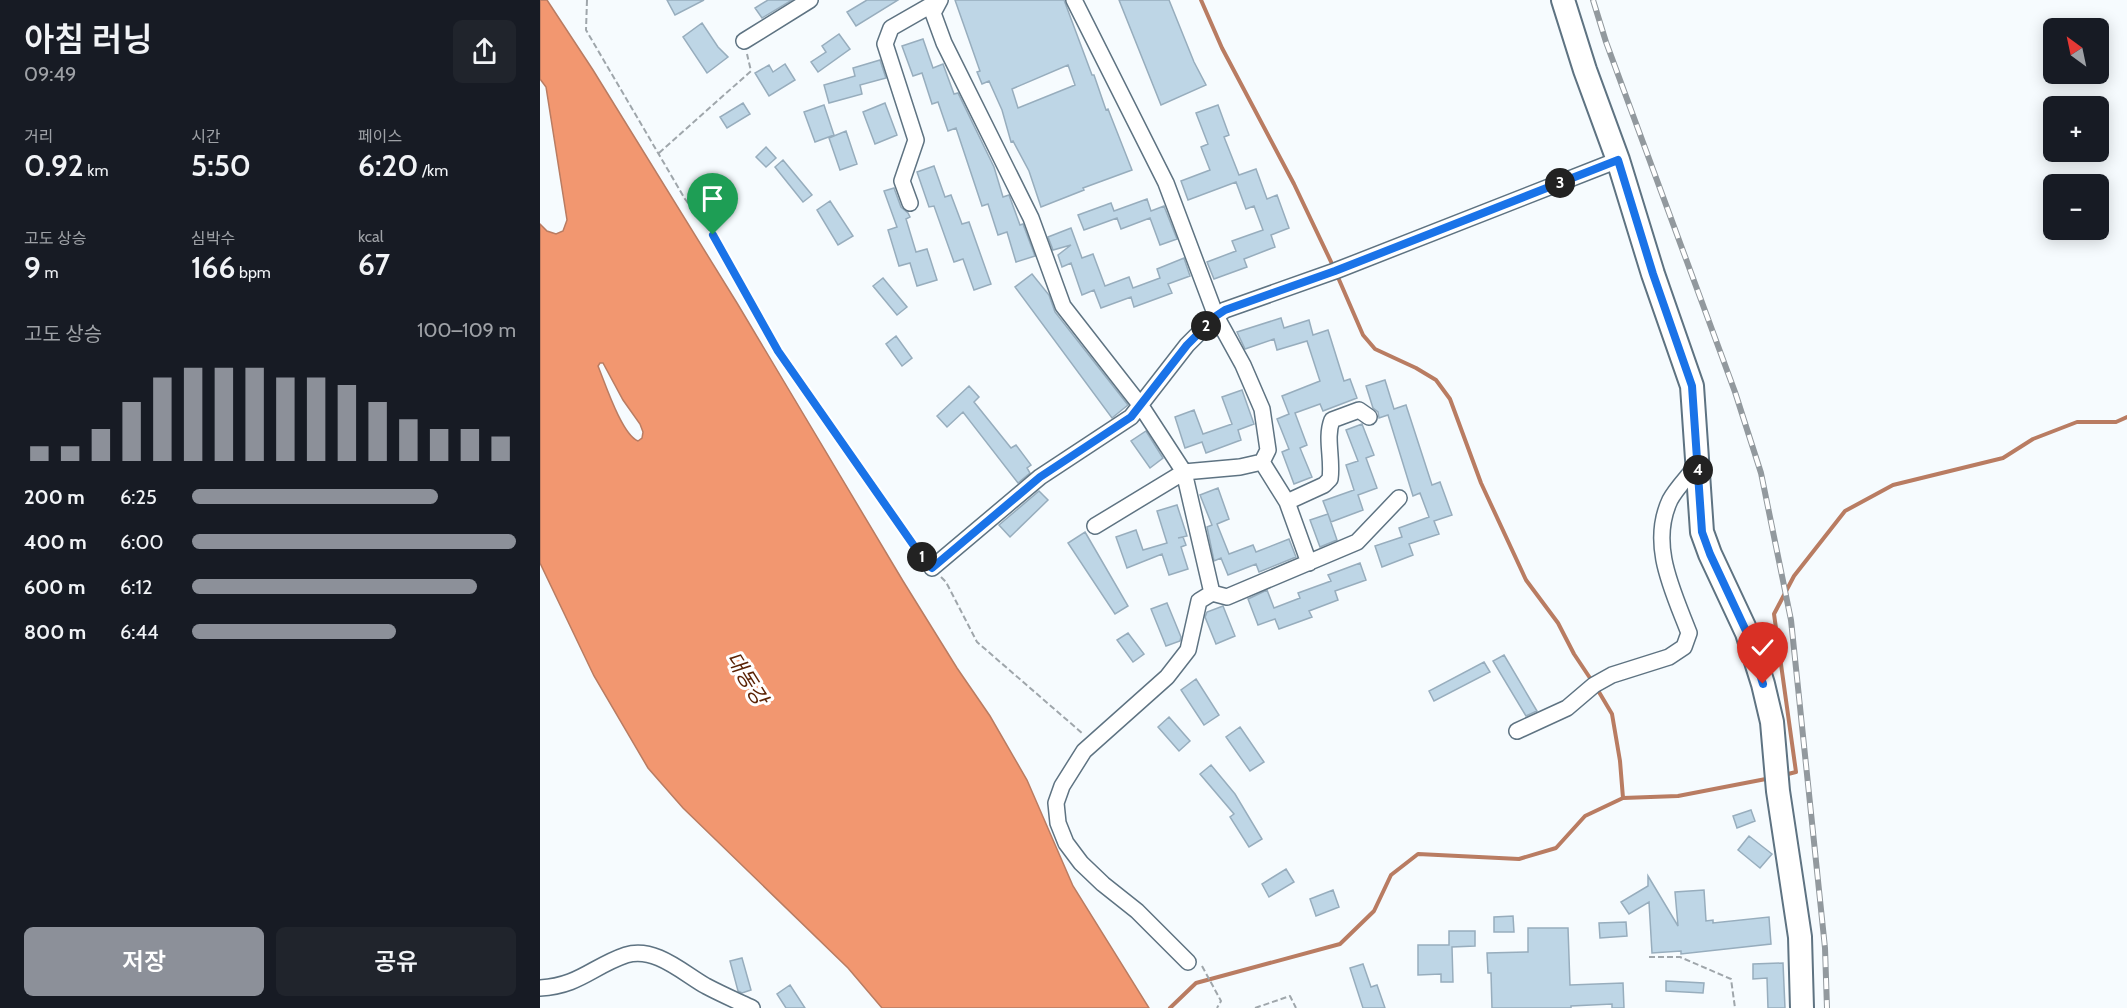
<!DOCTYPE html>
<html lang="ko">
<meta charset="utf-8">
<style>
body{margin:0;font-family:Cabin,"Noto Sans KR",sans-serif;background:#20242c;color:#f1f3f6;height:100vh;display:flex;flex-direction:column;font-size:22px;white-space:nowrap}
*{box-sizing:border-box;margin:0}
p{font-size:20px;color:#9ea1a6}
.icon{flex:none;width:33px;height:33px;fill:none;stroke:currentColor;stroke-width:2;stroke-linecap:round;stroke-linejoin:round}
.map{position:relative;flex:1;overflow:hidden}
.sheet{display:flex;flex-direction:column;background:#171b24;width:540px}
.sheet>*{flex:none}
.needle{width:39px;rotate:327deg}
.tools{position:absolute;left:1503px;top:18px;display:grid;gap:12px}
.tools a{display:grid;place-items:center;width:66px;height:66px;border-radius:9px;background:#171b24;box-shadow:0 3px 15px #0003;font-size:30px}
.pin{position:absolute;display:grid;place-items:center;width:51px;height:51px;color:#fff;margin:-62px -26px;border-radius:50% 50% 50% 0;rotate:-45deg;box-shadow:0 0 6px #0007}
.pin .icon{rotate:45deg}
.km{position:absolute;width:30px;height:30px;margin:-15px;border-radius:50%;background:#222;color:#fff;font-size:16px;line-height:30px;text-align:center}
.round{display:grid;place-items:center;flex:none;width:63px;height:63px;border-radius:9px;background:#20242c}
.summary{display:flex;align-items:center;justify-content:space-between;height:102px;padding:0 24px}
h1{font-size:33px;font-weight:600;line-height:45px}
.stats{display:grid;grid-template-columns:repeat(3,1fr);gap:9px;height:102px;padding:6px 24px}
.stats div{display:grid;align-content:center}
.stats b{font-size:30px;font-weight:600}
.stats small{font-size:16px;font-weight:400}
.stats p{font-size:16px}
.chart{height:168px;padding:12px 24px}
.chart p{display:flex;justify-content:space-between}
.chart svg{width:100%;height:108px;margin-top:6px;stroke:#8c9099;stroke-width:6}
.button{display:flex;gap:12px;margin-top:auto;padding:12px 24px}
.button a{flex:1;height:69px;border-radius:9px;background:#8c9099;color:#fff;font-size:24px;font-weight:600;line-height:69px;text-align:center}
.button a+a{background:#20242c;color:#f1f3f6}
ul{padding:0 24px;list-style:none;font-size:20px}
li{display:grid;grid-template-columns:96px 72px 1fr;align-items:center;height:45px}
li i{height:15px;border-radius:8px;background:#8c9099}
main{display:flex;flex:1;min-height:0}
.map>svg:first-child{display:block}
</style>
<main>
<section class="sheet">
<div class="summary"><div><h1>아침 러닝</h1><p>09:49</p></div><a class="round"><svg class="icon" aria-label="share" viewBox="0 0 24 24"><path d="M12 15V3M7 8l5-5 5 5M5 13v7h14v-7"/></svg></a></div>
<div class="stats">
<div><p>거리</p><b>0.92<small> km</small></b></div>
<div><p>시간</p><b>5:50</b></div>
<div><p>페이스</p><b>6:20<small> /km</small></b></div>
</div>
<div class="stats">
<div><p>고도 상승</p><b>9<small> m</small></b></div>
<div><p>심박수</p><b>166<small> bpm</small></b></div>
<div><p>kcal</p><b>67</b></div>
</div>
<div class="chart"><p><span>고도 상승</span>100–109 m</p>
<svg viewBox="0 0 160 44" preserveAspectRatio="none"><path d="M5 44V38M15 44V38M25 44V31M35 44V20M45 44V10M55 44V6M65 44V6M75 44V6M85 44V10M95 44V10M105 44V13M115 44V20M125 44V27M135 44V31M145 44V31M155 44V34"/></svg>
</div>
<ul>
<li><b>200 m</b>6:25<i style="width:76%"></i></li>
<li><b>400 m</b>6:00<i style="width:100%"></i></li>
<li><b>600 m</b>6:12<i style="width:88%"></i></li>
<li><b>800 m</b>6:44<i style="width:63%"></i></li>
</ul>
<div class="button"><a>저장</a><a>공유</a></div>
</section>
<div class="map">
<svg width="1587" height="1008" viewBox="0 0 1587 1008">
<rect width="100%" height="100%" fill="#f6fbfe"/>
<path fill="#f29770" stroke="#b97c62" stroke-width="1.5" fill-rule="evenodd" d="M0,0H7L53,70L197,303L363,581L417,668L450,716L487,780L533,886L609,1008H342L308,968L143,808L108,768L54,676L0,563V224L7,231L16,234L23,231L27,220L6,87L0,79ZM60,363H63L83,400L100,424L103,432L102,438L98,441C82,435 65,383 58,366Z"/>
<g fill="none" stroke-linecap="round" stroke-linejoin="round">
<path stroke="#b97c62" stroke-width="4" d="M661,0L682,48L754,184L794,268
M797,275L823,335L835,349L876,368L896,380L910,399L941,483L986,580L1018,623L1034,654L1052,681
M1056,687L1072,714L1080,761L1083,798
M1244,775L1256,772L1234,614L1254,576L1305,511L1353,485L1463,458L1493,439L1537,422H1576L1587,417
M630,1008L656,983L800,944L834,911L851,875L878,854L979,859L1016,848L1045,816L1083,798L1138,796L1231,778"/>
</g>
<path fill="#bed6e6" stroke="#97adbd" stroke-width="1.5" fill-rule="evenodd" d="M127,0H164L135,15Z
M228,0H252L222,18L215,8Z
M327,0H358L316,26L307,12Z
M415,0H524L552,75H554L566,110L568,109L592,170L543,188L544,190L501,207L489,171L473,141L471,142L462,110L449,81L442,84L437,72L440,71ZM528,65L535,85L478,108L472,89Z
M579,0H629L654,62L666,85L621,105Z
M162,23L178,47L188,57L167,73L143,37Z
M299,34L310,49L278,72L271,62L286,52L282,46Z
M383,39L393,68L403,64L414,94L418,93L454,167L463,197L469,195L480,225L483,224L495,256L476,262L467,232L458,235L448,204L442,206L416,128L408,131L398,102L392,104L382,73L373,76L362,46Z
M340,60L346,78L320,85L322,94L289,103L284,85L315,76L313,68Z
M245,64L255,80L229,96L215,73L229,65L233,72Z
M203,103L210,114L187,128L180,117Z
M345,103L357,135L335,144L323,112Z
M284,105L294,135L275,142L264,112Z
M678,105L689,135L684,137L699,175L716,169L727,199L737,195L749,228L731,235L735,247L704,259L707,267L674,279L667,262L696,251L692,241L723,230L714,206L706,209L696,182L648,200L641,181L670,170L661,147L668,144L656,113Z
M306,131L317,164L300,170L289,138Z
M226,147L236,158L226,167L216,157Z
M243,160L272,195L263,202L235,167Z
M394,166L405,197L411,195L422,224L429,222L451,284L434,290L423,259L414,262L394,206L389,207L377,172Z
M354,188L361,207L368,213L370,217L366,219L376,252L387,249L397,280L377,286L370,263L359,266L348,230L357,227L344,191Z
M607,199L611,211L624,206L637,239L620,245L610,218L581,229L577,218L544,230L538,215L571,203L574,211Z
M290,201L313,236L298,245L277,210Z
M531,228L542,258L553,254L565,286L589,277L593,288L620,278L617,269L644,258L650,276L628,284L632,293L594,307L591,297L561,308L554,290L542,295L531,263L522,267L518,255L531,245L513,250L508,237Z
M492,274L509,295L515,312L588,405L572,418L475,287Z
M343,278L367,307L357,315L333,286Z
M741,318L744,328L769,320L773,335L788,330L804,381L810,379L817,398L783,411L780,404L755,413L767,445L760,448L772,477L754,484L742,452L749,449L737,419L749,414L742,396L780,381L767,341L737,350L734,339L705,349L697,332Z
M356,336L372,358L362,366L346,344Z
M845,380L854,409L866,405L892,485L900,482L912,515L894,521L899,534L869,544L873,555L842,567L835,546L862,537L859,528L889,517L880,493L873,496L848,415L839,418L838,412L833,408L826,386Z
M429,386L439,397L434,402L471,448L476,445L491,465L487,468L490,473L478,483L423,412L407,427L397,416Z
M702,390L714,424L698,430L701,440L666,453L662,442L645,448L635,417L654,410L663,434L692,424L682,397Z
M822,424L834,455L826,458L837,488L818,495L823,510L791,522L783,501L814,490L806,465L818,461L806,430Z
M606,431L623,458L610,468L591,441Z
M678,488L689,519L677,524L689,554L713,545L716,552L749,539L756,557L719,572L716,564L688,575L681,558L674,561L667,527L672,525L660,495Z
M499,491L508,500L470,537L459,525Z
M637,505L647,536L638,538L643,537L646,545L641,547L648,569L629,575L622,554L587,568L576,537L596,530L603,550L627,543L617,511Z
M788,514L797,540L780,547L770,520Z
M545,532L588,606L575,614L528,543Z
M820,563L826,580L795,591L798,600L769,611L772,617L739,629L735,619L718,625L708,599L727,590L734,608L760,598L758,593L791,581L788,575Z
M627,603L641,637L640,641L626,646L611,609Z
M683,606L695,636L676,644L665,617L667,612Z
M588,633L604,654L593,662L577,640Z
M964,655L997,711L986,716L953,661Z
M944,662L950,672L894,701L889,691Z
M656,679L679,715L664,725L641,690Z
M629,717L650,741L639,751L618,727Z
M700,727L724,762L710,771L686,737Z
M671,765L695,794L722,839L709,847L690,817L694,814L660,774Z
M1211,810L1215,821L1197,828L1193,816Z
M1209,836L1232,854L1220,868L1198,850Z
M746,869L754,882L729,897L722,884Z
M1108,876L1138,926L1135,892L1164,890L1166,921L1173,920V923L1229,917L1231,944L1141,954V951L1112,953L1109,902L1089,914L1081,902L1108,886Z
M793,890L799,907L776,916L770,899Z
M973,916L974,932H954V917Z
M1086,922L1087,936L1060,938L1059,923Z
M988,928H1028L1030,985L1083,983L1084,1008H1072V1004L1031,1006V1008H952L951,973H948L947,953L988,952Z
M909,931H935V946L912,947L913,982H901V974L878,975V945H909Z
M202,958L211,990L202,993L198,991L190,961Z
M1243,963L1245,1008H1228L1227,978L1213,979V964Z
M823,964L831,987L837,985L845,1008H823L810,968Z
M1126,981L1164,983L1163,993L1126,991Z
M250,985L265,1008H246L237,994Z"/>
<g fill="none" stroke-linecap="round" stroke-linejoin="round">
<g stroke="#5e7382" stroke-width="18">
<path id="minor" d="M400,0L393,13L404,43L491,218L523,306L601,406L644,472L672,593L659,601L648,650L627,677L544,751L522,786L516,803L518,823L526,843L541,863L563,884L597,911L648,962
M534,0L626,183L676,316L703,365L722,409L728,450L722,462L700,467L644,472L555,526
M204,41L270,0
M370,203L362,181L376,140L345,44L351,28L400,0
M722,462L747,502L769,563
M747,502L784,485L790,479C793,459 785,438 792,420L819,410L829,417
M392,568L500,477L591,417L647,345L676,316L685,310L795,271L1078,160
M672,593L687,597L817,542L859,498
M977,731L1027,708L1054,685L1072,675L1129,657L1144,647L1149,633C1133,591 1109,545 1130,500C1137,487 1150,475 1158,463
M0,988C39,986 53,966 86,955C115,946 143,973 166,986C181,994 197,1001 212,1008"/>
</g>
<g stroke="#5e7382" stroke-width="26">
<path id="primary" d="M1023,0L1045,70L1078,160L1113,274L1152,386L1162,532L1170,554L1207,633L1223,684L1232,722L1238,791L1260,937L1262,1008"/>
</g>
<path stroke="#9fa6ab" stroke-width="2" stroke-dasharray="6 3" stroke-linecap="butt" d="M47,0L46,30L145,199L173,235L238,351L382,558
M119,153L211,71L207,54
M401,577L406,582L437,642L542,733
M1109,957H1140L1191,979L1195,1008
M662,966L681,1001L677,1008
M715,1008L750,996L756,1008"/>
<use href="#minor" stroke="#fff" stroke-width="15"/>
<use href="#primary" stroke="#fff" stroke-width="22"/>
<g stroke="#92999e" stroke-width="6">
<path id="rail" d="M1053,0L1066,42L1195,392L1221,473L1251,620L1285,948L1287,1008"/>
</g>
<use href="#rail" stroke="#fff" stroke-width="4" stroke-dasharray="11" stroke-linecap="butt"/>
</g>
<g fill="none" stroke-linecap="round" stroke-linejoin="round">
<g stroke="#fff" stroke-width="12">
<path id="route" d="M173,235L238,351L386,563L392,568L500,477L591,417L647,345L676,316L685,310L795,271L1078,160L1113,274L1152,386L1162,532L1170,554L1207,633L1223,684"/>
</g>
<use href="#route" stroke="#1a73e8" stroke-width="8"/>
</g>
<g text-anchor="middle" dominant-baseline="central" stroke-width="6" stroke-linejoin="round" paint-order="stroke">
<g font-size="21" font-style="italic" fill="#5b2305" stroke="#fff">
<text transform="translate(207 678) rotate(58)">대동강</text>
</g>
</g>
</svg>
<div class="tools">
<a><svg class="needle" viewBox="-14 -14 28 28"><path d="M0-13l5 13h-10z" fill="#e53935"/><path d="M0 13l5-13h-10z" fill="#9ea1a6"/></svg></a>
<a>+</a>
<a>−</a>
</div>
<div class="pin" style="left:173px;top:235px;background:#1e9e55"><svg class="icon" aria-label="arrive" viewBox="0 0 24 24"><path d="M6 21V4h12l-3 4 3 4H6"/></svg></div>
<div class="pin" style="left:1223px;top:684px;background:#d93025"><svg class="icon" aria-label="check" viewBox="0 0 24 24"><path d="M5 12l5 5 9-10"/></svg></div>
<b class="km" style="left:382px;top:557px">1</b>
<b class="km" style="left:666px;top:326px">2</b>
<b class="km" style="left:1020px;top:183px">3</b>
<b class="km" style="left:1158px;top:470px">4</b>
</div>
</main>
